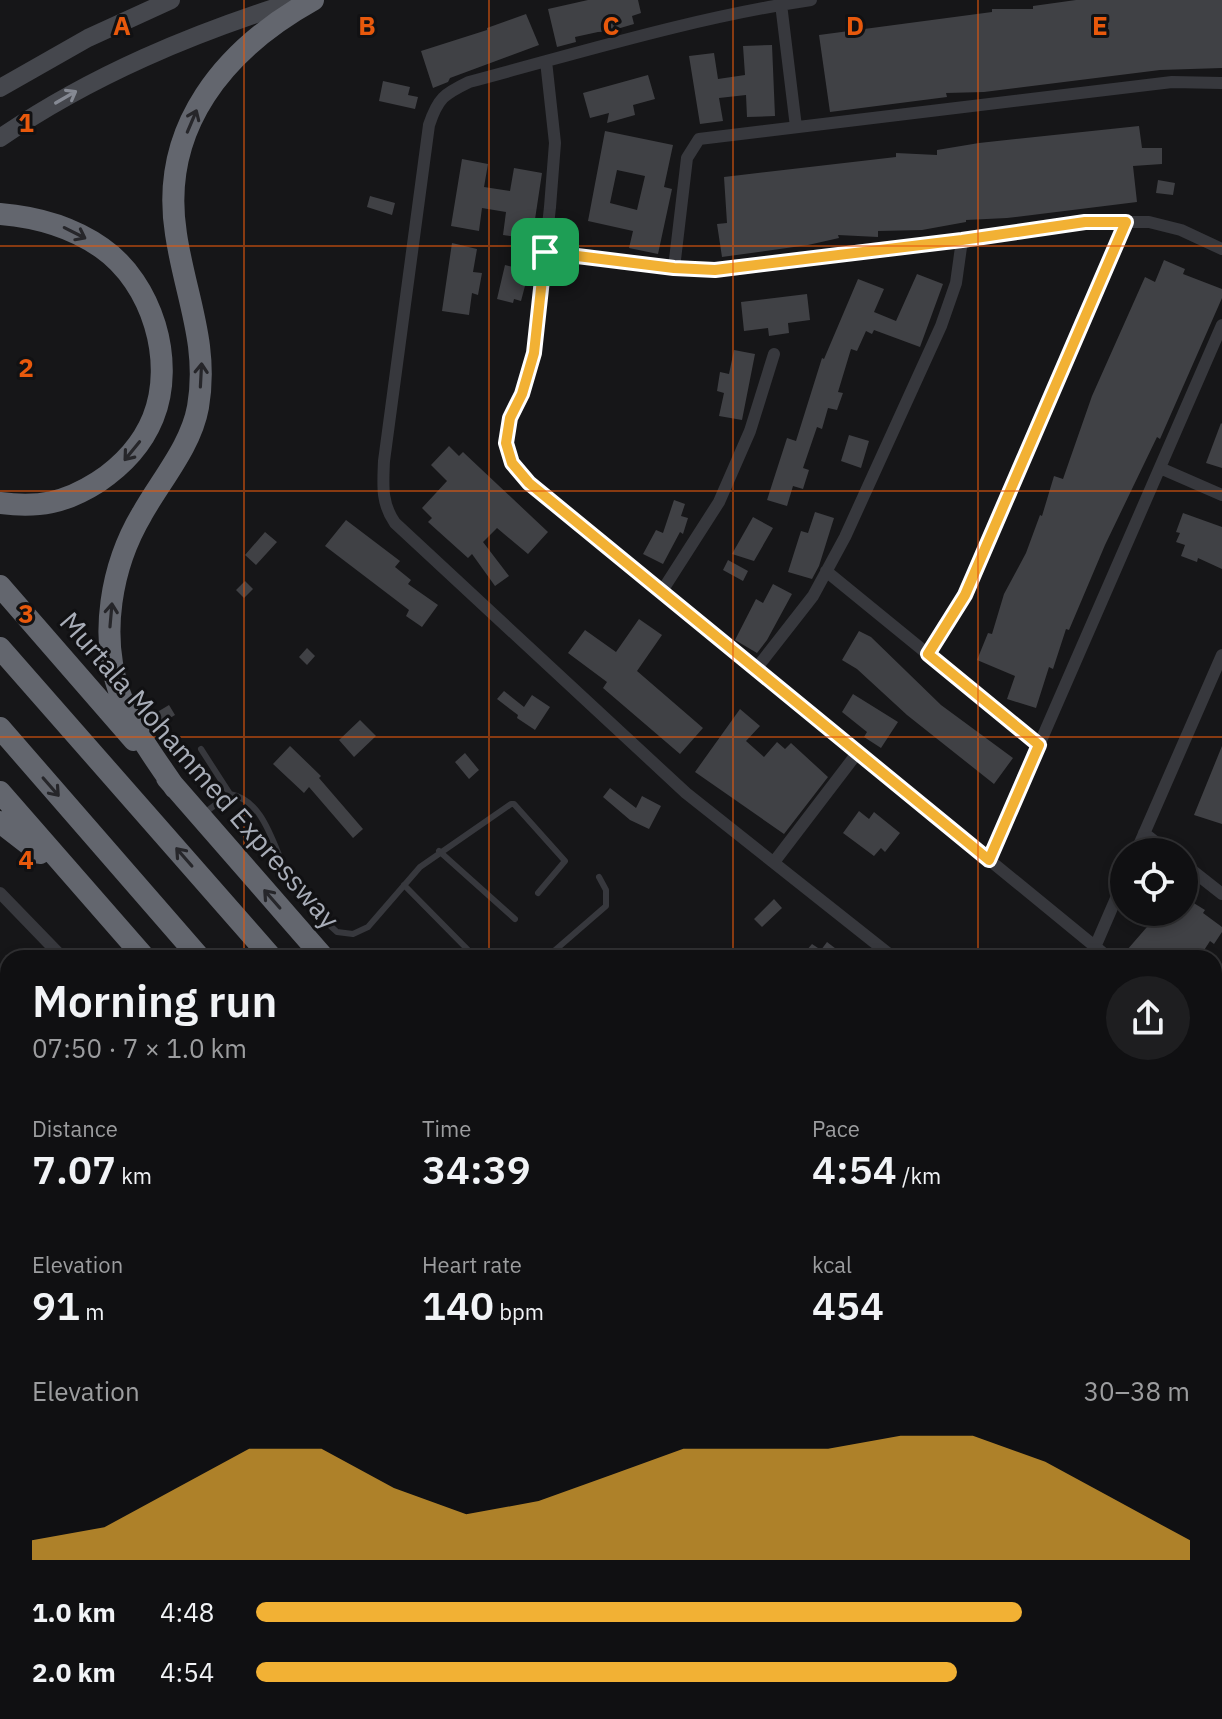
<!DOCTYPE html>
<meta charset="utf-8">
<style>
body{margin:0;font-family:"IBM Plex Sans",sans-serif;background:#1e1e20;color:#f1f3f6;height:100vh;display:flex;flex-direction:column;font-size:30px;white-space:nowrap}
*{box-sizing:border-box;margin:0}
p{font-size:26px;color:#9c9d9f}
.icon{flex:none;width:44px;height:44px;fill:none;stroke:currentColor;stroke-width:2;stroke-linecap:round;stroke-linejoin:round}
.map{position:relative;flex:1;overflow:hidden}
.drawer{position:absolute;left:0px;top:950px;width:1222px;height:770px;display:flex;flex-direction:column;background:#101012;border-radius:24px 24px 0 0;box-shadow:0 4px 12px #0003,0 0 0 2px #303032}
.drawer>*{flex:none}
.fabs{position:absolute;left:1110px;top:838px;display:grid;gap:16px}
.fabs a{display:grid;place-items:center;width:88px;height:88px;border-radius:50%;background:#101012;box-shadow:0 4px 12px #0003,0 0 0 2px #303032;font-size:40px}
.pin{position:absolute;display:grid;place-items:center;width:68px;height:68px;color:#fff;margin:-34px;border-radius:16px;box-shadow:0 4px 12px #0006}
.round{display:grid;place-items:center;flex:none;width:84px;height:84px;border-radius:42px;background:#1e1e20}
.head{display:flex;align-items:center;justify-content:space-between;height:136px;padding:0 32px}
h1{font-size:44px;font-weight:600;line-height:60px}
.stats{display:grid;grid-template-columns:repeat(3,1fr);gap:12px;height:136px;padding:8px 32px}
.stats div{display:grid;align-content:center}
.stats b{font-size:40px;font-weight:600}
.stats small{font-size:22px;font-weight:400}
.stats p{font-size:22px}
.chart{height:224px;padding:16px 32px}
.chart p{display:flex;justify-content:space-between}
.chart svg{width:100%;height:144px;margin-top:8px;fill:#f2b134;opacity:.7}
ul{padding:0 32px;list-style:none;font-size:26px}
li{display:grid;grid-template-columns:128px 96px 1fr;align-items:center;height:60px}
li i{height:20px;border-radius:10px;background:#f2b134}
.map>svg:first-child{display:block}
</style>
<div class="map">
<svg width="1222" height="1719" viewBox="0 0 1222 1719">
<rect width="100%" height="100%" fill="#161618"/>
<path fill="#404145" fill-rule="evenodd" d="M588,0H638L641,13L632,16L634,24L617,29V31L598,32L575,37L576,42L557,47L548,9Z
M1076,0H1222V68L1160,70L984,92L946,93L947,97L830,112L819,35L992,12V9H1033V6Z
M526,14L539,45L450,78L448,82L433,88L421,51L487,30V28Z
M772,45L775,116L747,117L746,95L719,98L723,121L700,124L689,56L714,53L718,79L745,75L743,46Z
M648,75L655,99L633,105L635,115L607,123L609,113L590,118L583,93Z
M383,81L410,87L408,95L418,97L415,109L379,101Z
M1139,126L1142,148H1162V164L1133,166L1137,202L1007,218L966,220V222L922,230L878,231V237L838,235L839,238L808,245L722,257L717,224L727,223L724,177L896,157V153L937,155V150L979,143Z
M605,131L673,145L664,187L672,189L658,254L629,248L633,231L588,221ZM617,170L645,176L637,210L610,203Z
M462,159L488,164L484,187L510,191L514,168L542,173L532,239L503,235L506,212L482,208L479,231L451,226Z
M1158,180L1175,183L1173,195L1156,193Z
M370,196L395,203L392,215L367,207Z
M452,243L477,249L473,272L482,273L478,295L472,293L469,315L442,311Z
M1164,260L1185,269L1183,274L1222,289V298L1160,439L1157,437L1105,545L1069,630L1066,629L1053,669L1049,667L1036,708L1007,699L1015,676L977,660L988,633L992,634L1004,594L1026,553L1040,515L1042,516L1054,476L1063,479L1092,396L1145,277L1155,282Z
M505,265L529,271L521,301L514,299L513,303L497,299Z
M917,274L943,284L920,347L874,330L872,334L866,331L857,351L851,349L838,392L843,393L837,410L828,408L822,429L817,427L803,468L809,470L803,489L793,486L787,506L767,500L787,438L796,441L822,358L824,359L858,279L884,289L874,312L896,321Z
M807,294L810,320L788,323L789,333L769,336L768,328L744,331L741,302Z
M734,350L755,354L742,420L719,416L724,393L717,391L720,372L729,374Z
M1221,423L1222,424V468L1206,463Z
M849,435L869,441L861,468L841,461Z
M449,446L459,456L463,452L548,532L528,554L497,528L483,542L509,576L495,586L472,554L468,558L428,522L432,518L422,508L447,481L431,465Z
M674,500L685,504L681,516L688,518L683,534L680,532L663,564L643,554L656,530L663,533Z
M815,512L834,518L819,566L812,579L788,572L801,531L808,533Z
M1183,513L1222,527V569L1198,558L1197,562L1181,556L1185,545L1176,542L1180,533L1176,532Z
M753,517L773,528L754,561L732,554Z
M346,520L400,561L395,567L411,580L408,584L438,605L422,627L406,616L409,610L325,546Z
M265,532L277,542L256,565L245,555Z
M728,560L748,571L743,581L723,570Z
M245,581L253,589L244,598L236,590Z
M773,584L792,594L767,640L757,653L735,640L756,599L763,603Z
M639,619L662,635L637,671L703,728L680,754L603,688L607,682L568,653L585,630L616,652Z
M859,631L871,637L941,705L1013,758L994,784L907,715L857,669L842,660Z
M307,648L315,656L307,665L299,657Z
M504,691L524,707L532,695L550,707L535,730L517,718L518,715L497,699Z
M853,694L898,722L881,748L864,737L867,732L842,712Z
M169,705L175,715L160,724L154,714Z
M740,709L760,726L746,741L764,757L777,742L785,749L791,743L828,777L784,834L695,772Z
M360,720L376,736L354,757L339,740Z
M290,746L321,776L319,778L363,829L353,838L309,787L304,793L273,764Z
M1222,746V824L1194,815Z
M465,753L479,770L469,779L455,762Z
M610,788L636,808L642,796L661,806L649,829L630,820L603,797Z
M859,811L869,819L874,812L900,833L885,852L881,848L874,856L843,833Z
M1184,897L1205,910L1203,913L1222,927V932L1214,944L1210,941L1199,958H1136L1127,950L1160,912H1184Z
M774,899L782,908L762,927L754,919Z
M827,942L848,958H800L812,944L821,950Z"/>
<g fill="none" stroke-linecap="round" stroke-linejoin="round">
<path stroke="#3d3f44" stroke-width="3" stroke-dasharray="4 6" stroke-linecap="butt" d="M351,958L359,950L367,958"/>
<path stroke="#37383d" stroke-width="6" d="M201,749L230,794
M203,814L230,794C267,801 274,852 291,881C303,899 321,918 337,932L353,934L368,927L420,867L511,804H514L565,861L538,893
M439,851L515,919
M404,885L476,958
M546,958L606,906V890L599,877
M855,1712L868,1719
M874,1719L884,1712"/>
<path stroke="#37383d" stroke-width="12" d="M811,0C696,17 582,52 469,82C444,94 438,98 429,125L384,461C383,485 381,503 395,523L686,793L894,958
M781,4L796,127
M546,61L555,143L550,207L534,353L522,394L510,418L506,443L512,463L529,483L1109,958
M545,252L674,268L715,270L962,240L1085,222H1149L1181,230L1222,249
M674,268L687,158L699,139L1172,82L1222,83
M1160,468L1222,495
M826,571L1039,745
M662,591L719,502L750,431L774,354
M928,654L965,595L1126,222
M756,669L813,596L845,537L941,326L956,283L962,240
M1144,833L1168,852
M1136,852L1222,655
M989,860L1222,325
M774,862L858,752
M1184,864L1222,894
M0,893L63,958
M1095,947L1124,880
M1214,1044L1222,1051
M0,1084L8,1093
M0,1198L8,1206
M1214,1213L1222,1216
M0,1315L8,1323
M0,1424L8,1432
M0,1588L8,1580
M0,1625L8,1634
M240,1712L246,1719
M399,1712L406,1719
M569,1712L577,1719"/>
<path stroke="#45474d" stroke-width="18" d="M0,88L88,38L171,0
M0,138C92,75 193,33 299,0"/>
<path stroke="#63666e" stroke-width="22" d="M0,214C37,217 72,227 102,248C152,283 176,361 153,418C142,445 122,466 98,482C65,503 39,508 0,503
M0,586L134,740
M0,648L272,958
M0,728L200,958
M167,778L324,958
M175,788C155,758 132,729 120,694C99,636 111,566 142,514C161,480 191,446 198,407C209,344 185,295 176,234C159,127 225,49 313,0
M0,792L145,958
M0,822L40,853
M1214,1690L1222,1694
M989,1712L1000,1719
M1070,1712L1082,1719
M1169,1712L1182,1719"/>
</g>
<defs><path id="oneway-shaft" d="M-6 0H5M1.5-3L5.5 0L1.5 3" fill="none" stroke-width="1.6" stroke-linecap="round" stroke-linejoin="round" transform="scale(2)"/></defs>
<use stroke="#858993" href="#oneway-shaft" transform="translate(66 97) rotate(-30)"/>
<g stroke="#26262a">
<use href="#oneway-shaft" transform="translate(192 121) rotate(-67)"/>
<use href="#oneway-shaft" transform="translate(75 233) rotate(27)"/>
<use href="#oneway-shaft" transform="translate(201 375) rotate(-87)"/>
<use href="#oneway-shaft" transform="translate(132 451) rotate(129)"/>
<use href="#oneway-shaft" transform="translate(111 615) rotate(-85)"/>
<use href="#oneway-shaft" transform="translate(51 787) rotate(49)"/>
<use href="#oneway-shaft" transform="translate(184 857) rotate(-131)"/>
<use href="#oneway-shaft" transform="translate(272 899) rotate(-131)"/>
</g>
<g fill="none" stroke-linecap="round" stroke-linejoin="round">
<g stroke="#fff" stroke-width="16">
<path id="route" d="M1085,222H1126L965,595L928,654L1039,745L989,860L529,483L512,463L506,443L510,418L522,394L534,353L545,252L674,268L715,270L962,240Z"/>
</g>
<use href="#route" stroke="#f2b134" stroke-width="10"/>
</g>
<path fill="none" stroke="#e8590c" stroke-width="2" stroke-opacity="0.55" d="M244,0V958M489,0V958M733,0V958M978,0V958M0,246H1222M0,491H1222M0,737H1222M0,982H8M1214,982H1222M0,1228H8M1214,1228H1222M0,1473H8M1214,1473H1222M244,1712V1719M489,1712V1719M733,1712V1719M978,1712V1719"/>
<g text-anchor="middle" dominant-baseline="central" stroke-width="6" stroke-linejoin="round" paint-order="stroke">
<g font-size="28" fill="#a8adb8" stroke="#111113">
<text transform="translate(200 770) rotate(49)">Murtala Mohammed Expressway</text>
</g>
</g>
<g font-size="26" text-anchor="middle" font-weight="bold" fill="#e8590c" stroke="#111113" stroke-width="6" stroke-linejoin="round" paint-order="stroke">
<text x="122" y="35">A</text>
<text x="367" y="35">B</text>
<text x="611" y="35">C</text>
<text x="855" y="35">D</text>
<text x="1100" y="35">E</text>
<text x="26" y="132">1</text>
<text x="26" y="377">2</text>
<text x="26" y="623">3</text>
<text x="26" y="869">4</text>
</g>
</svg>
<div class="fabs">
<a><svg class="icon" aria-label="locate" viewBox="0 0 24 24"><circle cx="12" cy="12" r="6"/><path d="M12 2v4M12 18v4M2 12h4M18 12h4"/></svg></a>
</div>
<div class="pin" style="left:545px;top:252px;background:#1e9e55"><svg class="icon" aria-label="arrive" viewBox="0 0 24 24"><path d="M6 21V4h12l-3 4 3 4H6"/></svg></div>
<section class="drawer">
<div class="head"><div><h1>Morning run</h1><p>07:50 · 7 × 1.0 km</p></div><a class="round"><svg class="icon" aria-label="share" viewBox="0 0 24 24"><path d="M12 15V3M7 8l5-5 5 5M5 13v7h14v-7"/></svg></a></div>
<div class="stats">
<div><p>Distance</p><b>7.07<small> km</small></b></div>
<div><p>Time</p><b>34:39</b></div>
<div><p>Pace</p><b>4:54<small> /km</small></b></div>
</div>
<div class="stats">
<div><p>Elevation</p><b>91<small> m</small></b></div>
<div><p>Heart rate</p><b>140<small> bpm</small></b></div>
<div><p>kcal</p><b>454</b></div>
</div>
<div class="chart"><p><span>Elevation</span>30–38 m</p>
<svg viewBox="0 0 160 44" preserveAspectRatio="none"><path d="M0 44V38L10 34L20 22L30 10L40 10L50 22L60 30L70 26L80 18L90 10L100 10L110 10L120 6L130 6L140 14L150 26L160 38V44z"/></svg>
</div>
<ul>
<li><b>1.0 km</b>4:48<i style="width:82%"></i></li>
<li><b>2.0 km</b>4:54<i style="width:75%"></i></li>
</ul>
</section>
</div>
